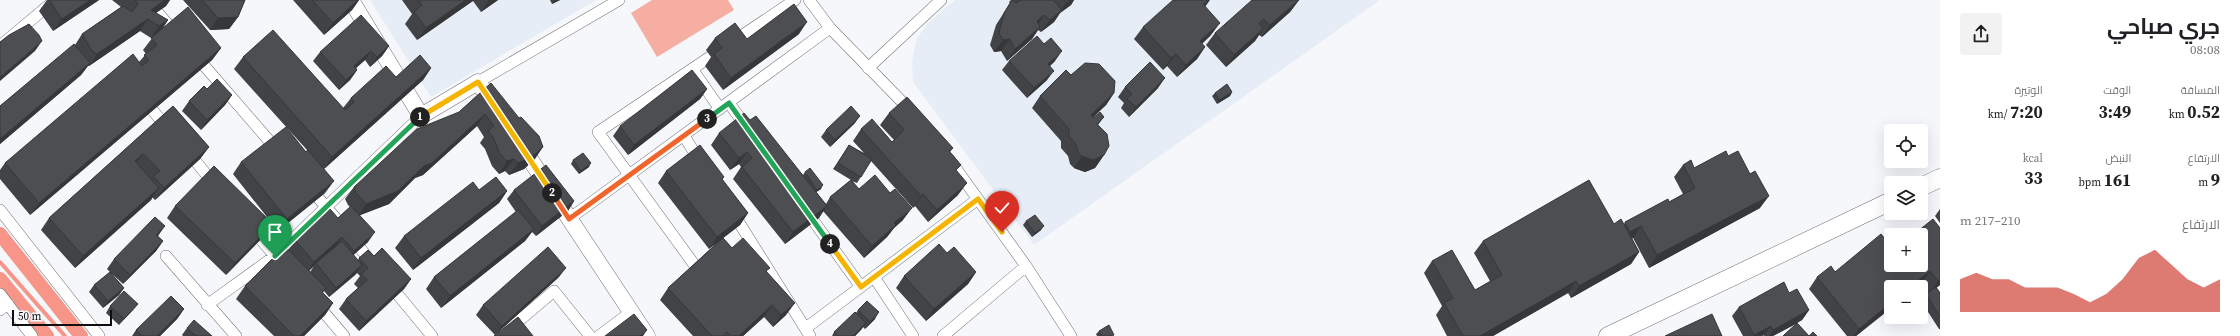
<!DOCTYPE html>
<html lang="ar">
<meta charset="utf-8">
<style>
body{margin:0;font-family:"Source Serif 4",Cairo,serif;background:#f2f2f2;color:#202124;direction:rtl;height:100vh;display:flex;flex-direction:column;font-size:15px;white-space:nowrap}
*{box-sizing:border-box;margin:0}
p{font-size:13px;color:#757577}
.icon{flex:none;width:22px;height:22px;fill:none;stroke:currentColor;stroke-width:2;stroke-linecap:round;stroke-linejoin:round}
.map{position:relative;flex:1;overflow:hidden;direction:ltr}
.panel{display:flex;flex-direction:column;background:#fff;width:300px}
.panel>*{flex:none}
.fabs{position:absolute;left:1884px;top:124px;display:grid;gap:8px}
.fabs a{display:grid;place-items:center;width:44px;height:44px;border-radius:4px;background:#fff;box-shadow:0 4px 16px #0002;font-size:20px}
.scale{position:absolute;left:12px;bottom:10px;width:100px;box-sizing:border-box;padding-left:4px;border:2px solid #0f0f10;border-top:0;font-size:11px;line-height:14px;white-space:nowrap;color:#0f0f10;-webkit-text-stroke:3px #f5f7fa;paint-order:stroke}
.pin{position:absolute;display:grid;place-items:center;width:34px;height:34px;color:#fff;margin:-41px -17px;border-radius:50% 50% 50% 0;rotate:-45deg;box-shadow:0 0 4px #0007}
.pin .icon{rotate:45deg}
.km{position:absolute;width:20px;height:20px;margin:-10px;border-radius:50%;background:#222;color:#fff;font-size:11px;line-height:20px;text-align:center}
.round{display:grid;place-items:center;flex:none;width:42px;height:42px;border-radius:4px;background:#f2f2f2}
.overview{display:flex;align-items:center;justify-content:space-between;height:68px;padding:0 20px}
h1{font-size:22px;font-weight:700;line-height:30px}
.stats{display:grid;grid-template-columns:repeat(3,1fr);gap:6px;height:68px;padding:4px 20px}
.stats div{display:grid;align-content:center}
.stats b{font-size:17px;font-weight:700}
.stats small{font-size:11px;font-weight:400}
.stats p{font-size:11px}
.chart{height:112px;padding:8px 20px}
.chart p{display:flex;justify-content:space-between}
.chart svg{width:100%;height:72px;margin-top:4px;fill:#cf4236;opacity:.7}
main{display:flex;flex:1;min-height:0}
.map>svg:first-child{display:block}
</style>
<main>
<section class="panel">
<div class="overview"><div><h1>جري صباحي</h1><p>08:08</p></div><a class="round"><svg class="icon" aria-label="share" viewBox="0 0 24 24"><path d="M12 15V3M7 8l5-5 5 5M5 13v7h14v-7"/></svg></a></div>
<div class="stats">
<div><p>المسافة</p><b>0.52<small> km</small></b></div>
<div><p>الوقت</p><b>3:49</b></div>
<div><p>الوتيرة</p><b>7:20<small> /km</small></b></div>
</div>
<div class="stats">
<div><p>الارتفاع</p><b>9<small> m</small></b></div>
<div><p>النبض</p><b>161<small> bpm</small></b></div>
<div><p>kcal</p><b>33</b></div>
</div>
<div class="chart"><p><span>الارتفاع</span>210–217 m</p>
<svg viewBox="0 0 160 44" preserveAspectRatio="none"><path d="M0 44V24L10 20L20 24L30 24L40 29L50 29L60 29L70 33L80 38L90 33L100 24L110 11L120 6L130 15L140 24L150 29L160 24V44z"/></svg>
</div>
</section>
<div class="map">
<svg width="1940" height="336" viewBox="0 0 1940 336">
<rect width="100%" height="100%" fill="#f5f7fa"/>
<path fill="#e7edf7" d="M370,0H596L431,97Z
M955,0H1380L1034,245L913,82L912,62L916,40L928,23Z"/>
<path fill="#f7aea2" d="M652,0H728L734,10L657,57L631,13Z"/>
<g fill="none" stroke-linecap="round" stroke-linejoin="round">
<path stroke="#f69588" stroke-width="4" d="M0,262L65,336"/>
<path stroke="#f69588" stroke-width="14" d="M0,234L81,336
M0,279L47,336"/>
<g stroke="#707274" stroke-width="12">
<path id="street" d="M147,0L177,35
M809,0L830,28L911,111
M0,46L55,0
M195,55L278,151
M868,68L941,0
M692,69L720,109
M478,82L619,0
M144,100L169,130
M729,103L747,128
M684,136L701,163
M188,152L215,185
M949,159L1026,266L1071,336
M309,187L338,221
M805,209L861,287
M0,210L99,336
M733,213L810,336
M569,219L830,28
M252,229L285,268
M351,237L373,264
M166,256L236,336
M701,274L598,132L795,0
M874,277L913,336
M389,284L432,336
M0,294L32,336
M316,303L344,336
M207,305L275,256L421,116
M0,310L8,304
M806,328L978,199
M501,336L554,291L590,336
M599,336L631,312
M943,336L1026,266"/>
</g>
<g stroke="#707274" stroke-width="17">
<path id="secondary" d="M351,0L421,116L478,82L496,108
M520,144L647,336"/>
</g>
<g stroke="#707274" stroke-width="19">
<path id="primary" d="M1921,187L1940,178
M1608,336L1891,201"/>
</g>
<use href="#street" stroke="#fff" stroke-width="11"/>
<use href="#secondary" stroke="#fff" stroke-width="16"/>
<use href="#primary" stroke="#fff" stroke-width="18"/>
</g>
<path fill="#424346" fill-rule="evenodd" d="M47,0H99L53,31L39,11Z
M112,0H170L166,6L156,13L168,20L162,29L221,48L212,60L30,215L0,179V170L5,163L139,62L146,54L143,50L153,37L151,38L140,31L89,66H88L81,75L0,144V106L75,45L82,34L121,7Z
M183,0H245L238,17L229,29L210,30Z
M293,0H359L352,10L324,35Z
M402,0H498L481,12L473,1L417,40L405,24L412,14Z
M550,0H560L552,4Z
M1011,0H1074L1071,5L1060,13L1054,22L1041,32L1038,30L1032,39L1007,61L1001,51L994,52L990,45L996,25L1010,3L1009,2Z
M1299,0L1290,12L1262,37L1259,35L1255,41L1226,67L1206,45L1215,33Z
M1205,7L1211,35L1202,44L1205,47L1197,59L1177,77L1167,66L1163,70L1134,39L1143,27Z
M799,34L723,90L705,66L711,57L706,50L715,38L747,39Z
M1044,44L1055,61L1050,66L1047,80L1027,98L1002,70L1009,61Z
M389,46L382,56L370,67L365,60L356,68L357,70L350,80L339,90L313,61L320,52Z
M243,57L343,108L351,98L396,77L431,68L423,80L324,169L325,193L278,231L233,174L241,162L306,152L307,150L234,69Z
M1071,75L1114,93L1106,105L1092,118L1104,117L1098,125L1104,155L1095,168L1085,172L1074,168L1070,164L1068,156L1061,148V141L1032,108L1040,96Z
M491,83L535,159L524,169L509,175L505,171L499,174L492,166L485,149L480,143L484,137L477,126L423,175L415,178L389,204L360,215L368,242L353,255L358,260L359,258L374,256L411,279L404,289L359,331L339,309L346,299L358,288L354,284L360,276L357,273L355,275L329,297L324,291L323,293L333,303L325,315L304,336H274L236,299L245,286L288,250L295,240L338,218L350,207L348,205L345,199L354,187L459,112ZM314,266L310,272L309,271Z
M1125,87L1158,88L1129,117L1121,108L1124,103L1118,97Z
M207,89L232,95L225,105L201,130L182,111L189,101Z
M707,89L700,99L628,155L613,136L620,126Z
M1232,92L1230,96L1217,104L1212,96L1215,93Z
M173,106L209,147L200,159L155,200L152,197L151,200L75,268L41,230L49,218Z
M889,113L953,148L950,152L957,172L958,195L928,222L915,206L913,208L871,161L857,183L852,181L859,189L903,220L894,228L887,237L864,258L823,211L819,218L785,244L733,179L741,167L739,164L730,170L711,145L719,133L750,120L803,175L805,172L821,189L816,192L826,204L830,197L851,180L833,169L849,145L864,153L853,141L861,129L892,142L894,140L880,125Z
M855,123L830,147L821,137L826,130Z
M1728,156L1760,208L1649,268L1633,238H1632L1639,252L1631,264L1571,298L1568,293L1493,336H1447L1436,315L1442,306L1424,273L1432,261L1475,290L1490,281L1474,253L1483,241L1614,224H1624L1625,222L1669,202L1683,194L1674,177L1683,165L1694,168Z
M573,160L589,167L579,174L571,164Z
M666,171L724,177L722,180L748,213L740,225L723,238L732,248L767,272L786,315L773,327L764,317L743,336H693L660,300L668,288L720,240L709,249L658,183Z
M479,190L507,191L499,203L413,270L395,248L404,236Z
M514,190L574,201L568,211L536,236L532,232L525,241L441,308L426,289L434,277L516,212L507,199Z
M175,206L273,224L264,236L226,275L167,218Z
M1940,209V223L1935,216Z
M1026,221L1041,230L1032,237L1023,225Z
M1940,228V285L1936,288L1940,293V329H1939L1921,301L1926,294L1928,292L1921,283L1916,287H1891V308L1856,336H1847L1809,289L1817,277L1835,272L1891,265Z
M158,236L163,241L156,251L123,284L110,272L124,288L119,295L103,308L89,292L94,285L110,272L107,269L114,259Z
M976,272L968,284L926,321L896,288L904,276Z
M559,277L495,335L476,315L483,305Z
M1789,293L1809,310L1802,320L1797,323L1809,336H1817H1783L1796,324L1773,336H1764V335L1763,336H1743L1732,316L1739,307Z
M138,304L133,310L119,325L106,313L110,306Z
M184,309L177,319L160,336H132L136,330Z
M858,310L875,319L865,329L863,327L855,336H832L834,332L856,313Z
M187,328L212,336H183L182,335Z
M1099,331L1113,336H1097L1096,334Z"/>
<path fill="#363739" d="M90,0H99L53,31L62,19Z
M165,0H170L166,6L143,22L151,10Z
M358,0H359L352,10L324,35L333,23Z
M466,0H474L417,40L426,28Z
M489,0H498L481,12Z
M555,0H560L552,4Z
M1070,0H1074L1071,5L1060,13L1054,22L1041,32L1050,20L1059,13L1066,3Z
M1208,0H1210L1205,7L1203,4Z
M1299,0L1290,12L1262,37L1270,25Z
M1044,15L1036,27L1037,21Z
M238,17L229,29L210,30L218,18Z
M148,19L140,31L89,66L97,54Z
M168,20L160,32L151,38L159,26Z
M807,22L799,34L723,90L731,78Z
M1220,23L1211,35L1191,53L1200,41Z
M1040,27L1032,39L1007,61L1015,49Z
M1263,29L1255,41L1226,67L1234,55Z
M1010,39L1001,51L994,52L1003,40Z
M42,41L35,51L0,81V77Z
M389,46L382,56L370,67L377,57Z
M1205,47L1197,59L1177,77L1186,65Z
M221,48L212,60L30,215L39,203Z
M371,51L365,60L347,76L354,66Z
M1062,51L1055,61L1041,74L1048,64Z
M1176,54L1167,66L1163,70L1171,58Z
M90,63L81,75L0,144V139Z
M431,68L423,80L324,169L332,157Z
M357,70L350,80L339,90L346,80Z
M1054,71L1047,80L1027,98L1034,88Z
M1165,78L1158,88L1129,117L1136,107Z
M707,89L700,99L628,155L634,145Z
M1232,92L1230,96L1217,104L1219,100Z
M1114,93L1106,105L1083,127L1091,115Z
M232,95L225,105L201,130L207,120Z
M485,114L477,126L423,175L415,178L389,204L358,216L366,204L424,166Z
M860,116L855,123L830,147L835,140Z
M209,147L200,159L155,200L164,188Z
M543,147L535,159L524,169L509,175L518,163Z
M747,152L739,164L730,170L739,158Z
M143,154L134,166L135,161Z
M1104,155L1095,168L1085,172L1074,168L1082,156Z
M514,159L505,171L499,174L507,161Z
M591,163L589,167L579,174L581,171Z
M334,181L325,193L278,231L287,219Z
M967,183L958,195L928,222L937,210Z
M823,185L821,189L815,193L817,190Z
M159,188L151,200L75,268L83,256Z
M507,191L499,203L413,270L421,258Z
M923,194L915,206L913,208L921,196Z
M1769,196L1760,208L1649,268L1657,255Z
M574,201L568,211L536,236L542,226Z
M827,206L819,218L785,244L793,232Z
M912,208L903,220L894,228L887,237L864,258L872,246L894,223Z
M748,213L740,225L709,249L717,237Z
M273,224L264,236L226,275L235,263Z
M165,226L158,236L150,245L156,235Z
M1044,226L1041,230L1032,237L1035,233Z
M1641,226L1633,238L1622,244L1630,232Z
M534,229L525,241L441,308L450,296Z
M375,232L368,242L347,261L354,251Z
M342,237L335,247L316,263L314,266L307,272L314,262Z
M163,241L156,251L123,284L130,275Z
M1639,252L1631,264L1571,298L1579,286Z
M362,265L355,275L329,297L336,288Z
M566,268L559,277L495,335L502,326Z
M1930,271L1921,283L1916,287H1910Z
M976,272L968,284L926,321L934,309Z
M411,279L404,289L359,331L366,321Z
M1940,280V285L1930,293L1938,281Z
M1576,281L1568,293L1493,336H1480Z
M124,288L119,295L103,308L108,301Z
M333,303L325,315L304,336H300Z
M795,303L786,315L773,327L781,315Z
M1891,303V308L1856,336H1854L1859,329Z
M772,305L764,317L743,336H739Z
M184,309L177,319L160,336H157Z
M1809,310L1802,320L1773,336H1769L1773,330Z
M879,312L875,319L865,329L870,322Z
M866,323L861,330L855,336H853Z
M1771,326L1764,335L1753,336L1754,335Z
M647,330L643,336H640Z"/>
<path fill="#4d4e51" stroke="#363739" d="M49,0H90L62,19Z
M135,0H165L151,10L168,20L159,26L148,19L97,54L92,51L82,34L123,6L132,12L138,4Z
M202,0H245L238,17L218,18Z
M312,0H358L333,23Z
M418,0H466L426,28L414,12L422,5Z
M1012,0L1017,3L1020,0H1053L1062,10L1050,20L1044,15L1037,21L1040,27L1015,49L1010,39L1003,40L999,33L1004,13Z
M1064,0H1070L1066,3Z
M1173,0H1208L1203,4L1220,23L1200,41L1205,47L1186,65L1176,54L1171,58L1143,27Z
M1252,0H1299L1270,25L1264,19L1259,23L1263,29L1234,55L1215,33Z
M794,4L807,22L731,78L714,54L722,48L715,38L735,23L747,39Z
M188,7L221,48L39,203L5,163L133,54L142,66L149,60L144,55L157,45L151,38Z
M361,15L389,46L377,57L371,51L354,66L357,70L346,80L320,52Z
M29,24L39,35L42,41L0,77V42L9,35Z
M273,30L345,110L354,102L351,98L386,66L396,77L420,55L431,68L332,157L243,57Z
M1037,36L1044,44L1051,38L1062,51L1048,64L1054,71L1034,88L1009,61Z
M74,44L90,63L0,139V106Z
M1150,62L1165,78L1136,107L1127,99L1132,94L1125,87Z
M1085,63L1099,64L1115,81L1114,93L1091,115L1093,118L1100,112L1104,117L1097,124L1107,134L1109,146L1104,155L1093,160L1082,156L1078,152L1076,144L1069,136V129L1040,96L1066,70L1071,75Z
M692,70L707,89L634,145L620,126Z
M217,79L232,95L207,120L189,101L204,86L207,89Z
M491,83L519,118L521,117L539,136L543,147L532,157L518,163L514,159L507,161L500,154L493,137L488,131L494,126L485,114L432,163L424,166L398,191L366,204L356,193L354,187L417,129L459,112Z
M1227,84L1232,92L1219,100L1215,93Z
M907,97L953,148L949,151L961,165L956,170L967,183L937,210L923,194L921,196L861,129L872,119L892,142L904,130L889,113Z
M173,106L209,147L164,188L153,176L160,171L143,154L135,161L159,188L83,256L49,218Z
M851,106L860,116L835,140L826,130Z
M744,113L750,120L756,116L827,206L793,232L742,167L752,158L747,152L739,158L719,133Z
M286,127L306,152L308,150L334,181L287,219L241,162Z
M700,145L724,177L722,179L748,213L717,237L666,171Z
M849,145L872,159L861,177L838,163Z
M1726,151L1728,156L1738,151L1750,174L1755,171L1769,196L1657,255L1641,226L1630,232L1625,222L1668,199L1669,202L1695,188L1683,165L1691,160L1694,168Z
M583,153L591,163L581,171L573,160Z
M546,165L574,201L542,226L514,190Z
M214,166L273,224L235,263L175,206Z
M810,168L823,185L817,190L805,172Z
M875,175L890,193L895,189L912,208L894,223L896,225L872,246L830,197L851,180L859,189Z
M496,177L507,191L421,258L404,236L473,182L479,190Z
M1589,180L1614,224L1621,219L1639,252L1579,286L1576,281L1480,336H1463L1444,303L1453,298L1432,261L1452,250L1475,290L1502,275L1483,241Z
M351,206L375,232L354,251L342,237L314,262L295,240L330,209L338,218Z
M518,210L534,229L450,296L434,277Z
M1035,215L1044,226L1035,233L1026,221Z
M155,217L165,226L156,235L163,241L130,275L114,259Z
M1933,219L1940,228V280L1938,281L1930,271L1910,287H1891V303L1859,329L1817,277L1831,266L1835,272L1881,234L1891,246V265H1921V235H1913Z
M723,238L732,248L743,238L770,268L766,271L795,303L781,315L772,305L739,336H731L727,332L723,336H712L668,288Z
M342,241L362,265L336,288L316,263Z
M939,244L947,253L954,247L976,272L934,309L904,276Z
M285,246L326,288L322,292L333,303L300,336H294L245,286Z
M548,247L566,268L502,326L483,305Z
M382,248L411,279L366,321L346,299L367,280L361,274L368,268L359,258L368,250L374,256Z
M110,272L124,288L108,301L94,285Z
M1784,282L1789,293L1797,289L1809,310L1773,330L1771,326L1754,335L1739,307Z
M1936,287L1940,293V317L1926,294Z
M124,291L138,304L124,319L110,306Z
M171,296L184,309L157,336H142L136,330Z
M867,301L879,312L870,322L858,310Z
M855,312L866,323L853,336H838L834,332Z
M634,314L647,330L640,336H605Z
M1712,314L1722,336H1665Z
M518,317L533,336H494Z
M194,320L212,336H196L187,328Z
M1797,323L1809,336L1813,332L1817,336H1783Z
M1109,325L1114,335L1112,336H1102L1099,331Z"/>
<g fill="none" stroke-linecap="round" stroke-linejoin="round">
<g stroke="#fff" stroke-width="8">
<path id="split-1" d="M275,256L420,117"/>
</g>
<g stroke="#fff" stroke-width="8">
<path id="split-2" d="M420,117L478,82L552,193"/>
</g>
<g stroke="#fff" stroke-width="8">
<path id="split-3" d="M552,193L569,219L707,119"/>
</g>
<g stroke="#fff" stroke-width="8">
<path id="split-4" d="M707,119L729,103L830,244"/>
</g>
<g stroke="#fff" stroke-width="8">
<path id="split-5" d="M830,244L861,287L978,199L1002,232"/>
</g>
<use href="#split-1" stroke="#22a559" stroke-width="5"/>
<use href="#split-2" stroke="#f5b400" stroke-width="5"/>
<use href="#split-3" stroke="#f0652b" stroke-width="5"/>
<use href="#split-4" stroke="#22a559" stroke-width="5"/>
<use href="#split-5" stroke="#f5b400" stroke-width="5"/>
</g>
</svg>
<div class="fabs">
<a><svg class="icon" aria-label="locate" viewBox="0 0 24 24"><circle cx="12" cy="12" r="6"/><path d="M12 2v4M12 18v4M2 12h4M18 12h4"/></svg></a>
<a><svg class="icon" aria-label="layers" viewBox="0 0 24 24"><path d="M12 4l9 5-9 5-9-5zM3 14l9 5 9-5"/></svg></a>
<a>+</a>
<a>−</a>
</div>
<div class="scale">50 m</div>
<div class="pin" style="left:275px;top:256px;background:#1e9e55"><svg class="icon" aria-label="arrive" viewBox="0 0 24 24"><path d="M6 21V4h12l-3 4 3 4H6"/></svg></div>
<div class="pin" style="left:1002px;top:232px;background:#d93025"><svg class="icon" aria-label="check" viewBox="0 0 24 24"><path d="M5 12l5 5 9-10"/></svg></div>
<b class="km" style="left:420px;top:117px">1</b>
<b class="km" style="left:552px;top:193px">2</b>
<b class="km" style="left:707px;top:119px">3</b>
<b class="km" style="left:830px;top:244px">4</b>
</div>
</main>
